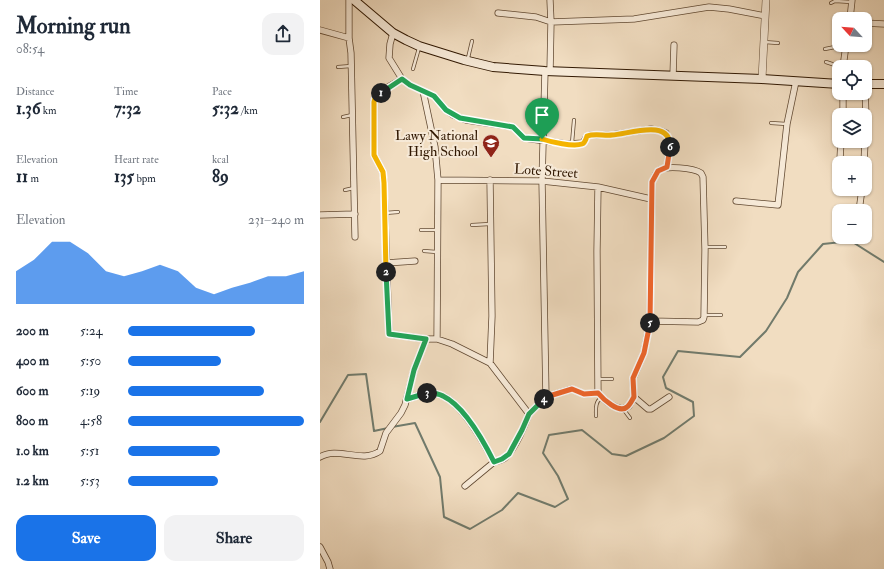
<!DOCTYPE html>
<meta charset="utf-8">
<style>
body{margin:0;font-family:"IM FELL Double Pica",serif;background:#f2f2f3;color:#1f2937;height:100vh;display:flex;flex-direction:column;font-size:15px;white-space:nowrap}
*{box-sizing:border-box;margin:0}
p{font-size:13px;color:#747a83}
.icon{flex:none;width:22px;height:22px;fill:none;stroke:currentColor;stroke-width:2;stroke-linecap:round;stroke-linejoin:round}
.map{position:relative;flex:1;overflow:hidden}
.sheet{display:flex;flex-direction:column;background:#fff;width:320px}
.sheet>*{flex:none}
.needle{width:26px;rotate:296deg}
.fabs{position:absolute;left:512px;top:12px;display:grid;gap:8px}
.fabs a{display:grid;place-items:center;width:40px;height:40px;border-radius:8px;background:#fff;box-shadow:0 1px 3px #0004;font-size:20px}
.pin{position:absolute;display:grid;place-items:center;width:34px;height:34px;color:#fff;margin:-41px -17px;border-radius:50% 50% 50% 0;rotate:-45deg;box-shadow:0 0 4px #0007}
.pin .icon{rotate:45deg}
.km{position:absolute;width:20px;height:20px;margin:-10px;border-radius:50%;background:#222;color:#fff;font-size:11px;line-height:20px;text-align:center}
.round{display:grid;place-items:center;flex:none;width:42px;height:42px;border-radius:12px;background:#f2f2f3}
.overview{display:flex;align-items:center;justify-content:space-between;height:68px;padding:0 16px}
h1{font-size:22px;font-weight:700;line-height:30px}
.stats{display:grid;grid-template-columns:repeat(3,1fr);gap:6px;height:68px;padding:4px 16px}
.stats div{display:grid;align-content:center}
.stats b{font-size:17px;font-weight:700}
.stats small{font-size:11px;font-weight:400}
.stats p{font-size:11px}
.chart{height:112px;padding:8px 16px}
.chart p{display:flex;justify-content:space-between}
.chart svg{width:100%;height:72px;margin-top:4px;fill:#1a73e8;opacity:.7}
.action{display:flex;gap:8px;margin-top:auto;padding:8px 16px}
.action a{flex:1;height:46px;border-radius:12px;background:#1a73e8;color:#fff;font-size:16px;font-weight:700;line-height:46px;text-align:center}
.action a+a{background:#f2f2f3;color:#1f2937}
ul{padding:0 16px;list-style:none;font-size:13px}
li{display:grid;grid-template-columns:64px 48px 1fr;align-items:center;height:30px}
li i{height:10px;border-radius:5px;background:#1a73e8}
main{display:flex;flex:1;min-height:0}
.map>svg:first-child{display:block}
</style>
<main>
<section class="sheet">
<div class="overview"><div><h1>Morning run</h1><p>08:54</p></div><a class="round"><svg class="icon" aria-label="share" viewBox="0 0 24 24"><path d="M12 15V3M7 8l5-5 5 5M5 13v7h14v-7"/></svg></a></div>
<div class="stats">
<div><p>Distance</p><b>1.36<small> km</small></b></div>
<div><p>Time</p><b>7:32</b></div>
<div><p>Pace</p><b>5:32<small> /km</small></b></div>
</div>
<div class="stats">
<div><p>Elevation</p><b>11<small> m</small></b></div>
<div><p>Heart rate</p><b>135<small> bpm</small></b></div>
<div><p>kcal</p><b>89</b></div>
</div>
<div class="chart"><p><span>Elevation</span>231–240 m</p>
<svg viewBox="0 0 160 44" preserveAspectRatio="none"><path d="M0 44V24L10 17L20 6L30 6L40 13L50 24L60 27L70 24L80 20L90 24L100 34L110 38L120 34L130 31L140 27L150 27L160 24V44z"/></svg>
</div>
<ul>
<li><b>200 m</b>5:24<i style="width:72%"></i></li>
<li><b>400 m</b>5:50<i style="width:53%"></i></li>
<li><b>600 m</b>5:19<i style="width:77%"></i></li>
<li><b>800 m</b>4:58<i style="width:100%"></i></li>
<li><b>1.0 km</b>5:51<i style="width:52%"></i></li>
<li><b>1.2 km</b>5:53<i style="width:51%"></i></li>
</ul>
<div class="action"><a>Save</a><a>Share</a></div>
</section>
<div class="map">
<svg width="564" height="569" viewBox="0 0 564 569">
<rect width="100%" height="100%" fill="#f1ddc1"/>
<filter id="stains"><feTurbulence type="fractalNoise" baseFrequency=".005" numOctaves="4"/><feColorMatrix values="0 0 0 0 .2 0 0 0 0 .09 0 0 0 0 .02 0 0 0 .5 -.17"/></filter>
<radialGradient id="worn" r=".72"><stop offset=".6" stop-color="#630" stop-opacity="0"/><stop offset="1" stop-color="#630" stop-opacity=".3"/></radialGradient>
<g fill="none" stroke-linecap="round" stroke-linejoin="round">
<path stroke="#717a6b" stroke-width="2" d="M0,422L28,375L46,374L54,431L68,428
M72,427L95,423L120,477L124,517L150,529L182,510L198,493L235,507L248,499L238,476L223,453L229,435L262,430L292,454L306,456L344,438L374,416L373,402L346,388L343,377L358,351L420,357L446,331L467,298L478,272L503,244L531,241L564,262"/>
<g stroke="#614932" stroke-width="4">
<path id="service" d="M511,3L515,1L531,2
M444,42L458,43
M505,49L525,45
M148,58L152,41
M506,62L521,67
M18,67L31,66
M93,69L99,48
M23,117L32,115
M451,123L467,124
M252,143L254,120
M25,190L34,188
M65,213L78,212
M152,225L170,224
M101,230H117
M385,247H405
M104,251L117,252
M385,315H401
M278,379H292
M304,410L310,418
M276,416C276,409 275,402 281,398"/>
</g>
<g stroke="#614932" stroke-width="7">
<path id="minor" d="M29,0V38L31,53L35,237
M178,13L216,17L231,22L230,0
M530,19L532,0
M545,23L564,24
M0,30L29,38
M73,33L70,44L69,58L82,79L90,85L114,96L126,110L133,115L146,120L193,127L204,138L247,144L263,143L267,136L271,135H291L331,129L341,131L346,133L350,144L347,167
M523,67L526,45
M225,71L222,181L226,397
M230,71L231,22L314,19L389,7L409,9L445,16
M353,75L354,45
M82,79C72,85 57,91 54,102V155L63,172L64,183L69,334L106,339H117L132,344L170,363L209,414L226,397L248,390L252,389L264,394L278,393
M103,91L115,147L118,180L117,339
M523,115V93
M520,159L521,141
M544,163L546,121L545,84
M118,180L222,181L278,187L331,199
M170,180L172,316L170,363
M278,187L277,251L278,393C285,402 292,407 303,409L309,406L314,397
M416,201L458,205L467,124L476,81
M539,211L542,189
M0,215L35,214
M66,263L95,261
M330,321L378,322L383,320L384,317L385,250L383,177L381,173C374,168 345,165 338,171C335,174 334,179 332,182L330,321L324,353L313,379L314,397L328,409H331L349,397
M87,399C97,396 107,392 117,394C140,398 164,443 174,462L145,486
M0,457C18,446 42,464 60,451L66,433L81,413L85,405L94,370L106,339
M174,462C178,461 183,460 186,457C195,449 205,425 209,414
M0,547L8,562L10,569"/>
</g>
<g stroke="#614932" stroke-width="8">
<path id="tertiary" d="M442,79L446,0"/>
</g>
<g stroke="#311802" stroke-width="10">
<path id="secondary" d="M34,0L73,33L86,40L99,46L144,60L173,67L225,71L442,79L519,84
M545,84H564"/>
</g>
<use href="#service" stroke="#f6e9d7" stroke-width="2.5"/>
<use href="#minor" stroke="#f6e9d7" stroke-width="5.5"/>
<use href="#tertiary" stroke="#f6e9d7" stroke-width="7"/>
<use href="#secondary" stroke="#f6e9d7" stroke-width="8"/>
</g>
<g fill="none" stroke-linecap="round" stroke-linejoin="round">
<g stroke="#fff" stroke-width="8">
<path id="split-1" d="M61,93L82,79L90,85L114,96L126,110L140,118L193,127L204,138L222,139"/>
</g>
<g stroke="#fff" stroke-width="8">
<path id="split-2" d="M61,93L55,98L54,102V155L63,172L64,183L66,272"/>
</g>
<g stroke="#fff" stroke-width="8">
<path id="split-3" d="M66,272L69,334L106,339L94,370L87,399L107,393"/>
</g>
<g stroke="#fff" stroke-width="8">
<path id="split-4" d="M107,393C113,393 118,393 123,396C144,406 164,442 174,462L182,459L189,454L202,430L209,414L224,399"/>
</g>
<g stroke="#fff" stroke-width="8">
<path id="split-5" d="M224,399L226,397L252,389L264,394L278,393C283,399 299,414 307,407C310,405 312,400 314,397L313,378L324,353L330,323"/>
</g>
<g stroke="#fff" stroke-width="8">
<path id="split-6" d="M330,323L332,182L338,171L347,167L350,147"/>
</g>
<g stroke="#fff" stroke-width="8">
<path id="split-7" d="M222,139C231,142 253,147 262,144C265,143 266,139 267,136C275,133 284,136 292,135C309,134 351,118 350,147"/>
</g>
<use href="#split-1" stroke="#22a559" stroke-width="5"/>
<use href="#split-2" stroke="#f5b400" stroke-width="5"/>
<use href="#split-3" stroke="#22a559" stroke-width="5"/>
<use href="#split-4" stroke="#22a559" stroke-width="5"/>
<use href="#split-5" stroke="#f0652b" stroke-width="5"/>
<use href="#split-6" stroke="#f0652b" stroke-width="5"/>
<use href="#split-7" stroke="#f5b400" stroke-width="5"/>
</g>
<defs>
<g id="school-pin" transform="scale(0.9)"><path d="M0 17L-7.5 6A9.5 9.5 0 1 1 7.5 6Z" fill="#8f2418" stroke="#f6e9d7"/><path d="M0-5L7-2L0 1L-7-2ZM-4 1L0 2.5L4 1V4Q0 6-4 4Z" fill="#fff"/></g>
</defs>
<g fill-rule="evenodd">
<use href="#school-pin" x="171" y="143"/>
</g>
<g text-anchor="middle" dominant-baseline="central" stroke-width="4" stroke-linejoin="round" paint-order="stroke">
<g font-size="14" fill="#311802" stroke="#f6e9d7" text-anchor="end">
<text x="158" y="135">Lawy National<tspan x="158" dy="16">High School</tspan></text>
</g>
<g font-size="14" fill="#311802" stroke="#f6e9d7">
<text transform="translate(226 171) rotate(4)">Lote Street</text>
</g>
</g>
<rect width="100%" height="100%" filter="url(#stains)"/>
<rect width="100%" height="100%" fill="url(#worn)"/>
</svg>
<div class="fabs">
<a><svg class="needle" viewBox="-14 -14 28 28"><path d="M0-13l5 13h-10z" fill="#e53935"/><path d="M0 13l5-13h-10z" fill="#747a83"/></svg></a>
<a><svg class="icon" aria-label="locate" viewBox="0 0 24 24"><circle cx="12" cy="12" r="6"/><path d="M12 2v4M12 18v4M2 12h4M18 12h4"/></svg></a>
<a><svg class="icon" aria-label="layers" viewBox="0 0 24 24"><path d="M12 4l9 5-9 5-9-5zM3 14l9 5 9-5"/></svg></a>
<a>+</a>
<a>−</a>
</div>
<div class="pin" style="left:222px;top:139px;background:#1e9e55"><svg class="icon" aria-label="arrive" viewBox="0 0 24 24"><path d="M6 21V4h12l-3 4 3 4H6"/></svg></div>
<b class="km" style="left:61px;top:93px">1</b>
<b class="km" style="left:66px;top:272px">2</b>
<b class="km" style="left:107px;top:393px">3</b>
<b class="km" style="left:224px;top:399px">4</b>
<b class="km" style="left:330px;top:323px">5</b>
<b class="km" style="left:350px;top:147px">6</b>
</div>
</main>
